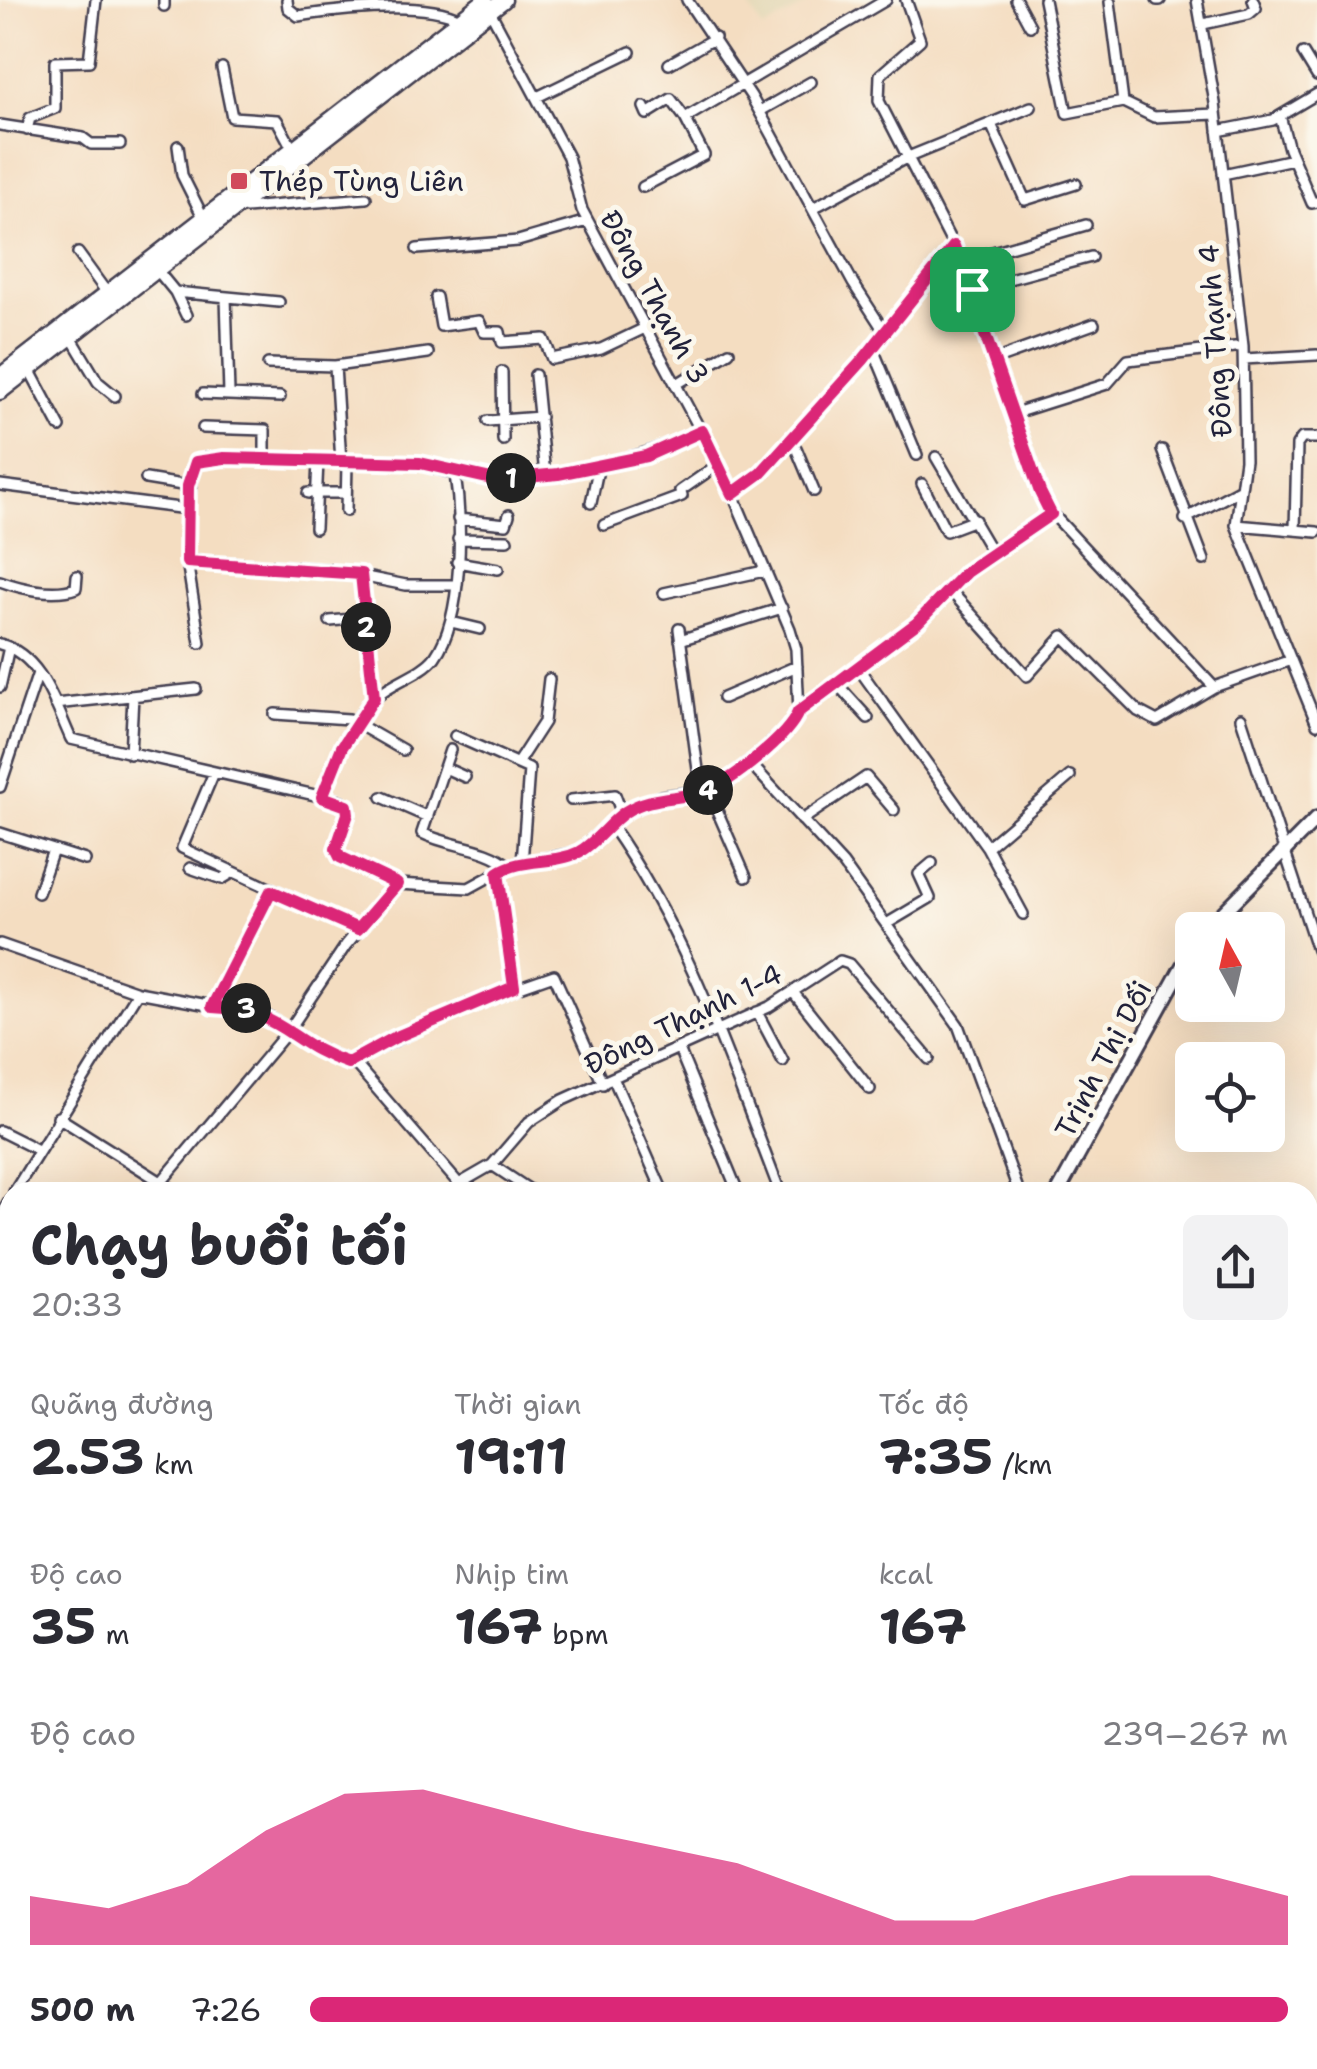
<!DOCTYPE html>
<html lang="vi">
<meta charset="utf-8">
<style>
body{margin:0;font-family:"Shantell Sans",sans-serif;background:#f2f2f3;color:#2b2b33;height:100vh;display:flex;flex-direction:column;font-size:38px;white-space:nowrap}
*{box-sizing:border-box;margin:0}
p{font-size:32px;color:#7c7c81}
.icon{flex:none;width:55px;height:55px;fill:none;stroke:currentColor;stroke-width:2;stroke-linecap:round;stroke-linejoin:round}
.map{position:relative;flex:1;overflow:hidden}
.panel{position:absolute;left:0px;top:1182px;width:1318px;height:888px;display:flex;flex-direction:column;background:#fff;border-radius:30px 30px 0 0;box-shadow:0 10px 40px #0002}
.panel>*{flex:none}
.needle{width:65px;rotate:352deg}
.buttons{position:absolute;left:1175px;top:912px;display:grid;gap:20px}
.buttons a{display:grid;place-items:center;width:110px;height:110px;border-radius:15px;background:#fff;box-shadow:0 10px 40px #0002;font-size:50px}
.pin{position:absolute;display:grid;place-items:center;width:85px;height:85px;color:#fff;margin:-42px;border-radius:20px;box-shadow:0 5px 15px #0006}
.km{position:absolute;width:50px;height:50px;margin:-25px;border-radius:50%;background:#222;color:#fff;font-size:28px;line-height:50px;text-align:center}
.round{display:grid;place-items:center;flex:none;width:105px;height:105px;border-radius:15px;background:#f2f2f3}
.overview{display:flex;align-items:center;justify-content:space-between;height:170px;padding:0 30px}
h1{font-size:55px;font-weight:700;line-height:75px}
.stats{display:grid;grid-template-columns:repeat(3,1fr);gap:15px;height:170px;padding:10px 30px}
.stats div{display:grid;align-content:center}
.stats b{font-size:50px;font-weight:700}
.stats small{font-size:28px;font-weight:400}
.stats p{font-size:28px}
.chart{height:280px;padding:20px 30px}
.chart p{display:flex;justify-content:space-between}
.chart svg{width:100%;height:180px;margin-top:10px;fill:#db2777;opacity:.7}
ul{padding:0 30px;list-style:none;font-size:32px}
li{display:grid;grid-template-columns:160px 120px 1fr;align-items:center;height:75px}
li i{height:25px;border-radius:12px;background:#db2777}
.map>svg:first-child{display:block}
</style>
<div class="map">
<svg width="1317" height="2069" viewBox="0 0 1317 2069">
<rect width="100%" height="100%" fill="#fbf7ec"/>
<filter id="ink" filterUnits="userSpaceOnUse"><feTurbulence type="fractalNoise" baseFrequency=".01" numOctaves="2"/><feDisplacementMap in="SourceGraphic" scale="20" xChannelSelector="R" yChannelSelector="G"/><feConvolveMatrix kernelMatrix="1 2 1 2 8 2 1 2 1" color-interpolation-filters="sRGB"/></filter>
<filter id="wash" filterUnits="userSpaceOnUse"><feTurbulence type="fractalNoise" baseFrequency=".0048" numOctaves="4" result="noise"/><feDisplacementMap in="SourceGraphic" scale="40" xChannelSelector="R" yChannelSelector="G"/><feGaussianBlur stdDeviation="2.25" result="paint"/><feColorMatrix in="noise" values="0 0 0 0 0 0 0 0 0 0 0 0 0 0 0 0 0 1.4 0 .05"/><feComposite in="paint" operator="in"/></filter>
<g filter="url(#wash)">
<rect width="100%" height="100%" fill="#f4ddc1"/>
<path fill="#e5daba" d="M745,0H814L763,29Z"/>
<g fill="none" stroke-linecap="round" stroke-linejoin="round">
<path stroke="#5db8db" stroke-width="2.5" d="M1308,1608L1317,1606
M113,2069L115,2060"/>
</g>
</g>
<g filter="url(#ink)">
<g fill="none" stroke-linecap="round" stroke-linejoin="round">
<g stroke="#423e4f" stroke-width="14">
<path id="street" d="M164,0V6
M287,0L288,8L298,16C340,10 424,0 460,19
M687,0L751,96L853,283L886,334
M906,0L920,40L880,75L879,101L961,261L1047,508L1214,687L1291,660
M1016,0L1030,26
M1044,0L1067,113L1123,102
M1157,0H1160
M1197,0L1215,103L1243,346L1245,460L1236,525L1317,724
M1110,2L1123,102L1154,117L1215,114
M1203,24L1249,14L1256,8L1253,0
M1303,53L1317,76
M669,64L715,38
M222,68L232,117L277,120L293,150
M537,97L630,52
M644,107L647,114L671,99L685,118
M760,111L811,82
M1280,116L1289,149L1312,203L1317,202
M991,124L1025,200L1076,184
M0,125L83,138L91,144H120
M27,130L30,118L55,108V62L89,61L96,0
M1218,131L1273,120L1317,94
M178,146L182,175L204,219
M1223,174L1293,159
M643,187L704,155L685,118L886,0
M242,205L246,208L366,198
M815,207L906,158L1031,107
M417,249L518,241L587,221
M78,253L107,293
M961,261L1086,225
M157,270L175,292L279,302
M972,289L1091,257
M175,292L186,315
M226,297L229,394
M436,297L441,326L479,321L484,332H500L502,342L544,339L552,359L601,349L645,328
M71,337L98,382L115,396
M873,349L917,455
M1244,359L1317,355
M994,360L1094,324
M268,364L335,366
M29,369L60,427
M502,372L503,440
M535,375L545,475
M677,384L729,352
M203,394L280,397
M1012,414L1107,384L1128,360L1243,346
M488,421L540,417
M203,428L265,430V459
M788,441L796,448L814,491
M1162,450L1204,560
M936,457L993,554
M341,462L335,366L428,353
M455,474C540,486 625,465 702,431
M146,479L188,486
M922,484L946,531L975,520
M0,485L187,509V561L200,643
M308,493H345
M732,493L761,473L886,334L954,245
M591,503L599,465
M187,509L194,466L206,458L420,463L455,474C462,521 464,616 435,657C423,673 394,681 378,695C350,720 335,763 321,797
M346,511L347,462
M458,519L506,524L509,515
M1185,519L1239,490
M604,525L682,496L680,491L719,464
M1236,525L1317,532
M315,528L318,461
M1295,530L1297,445L1302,438H1317
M458,539L507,540
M187,561L330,570L406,585H456
M457,562L498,569
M361,574L374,698
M0,581C22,589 54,596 76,588L77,576
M949,589L1027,676L1063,636L1138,711L1157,721L1214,687
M664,593L764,571
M330,621L364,618
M451,622L480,629
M679,629L701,792
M680,640L782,608
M0,644C41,655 55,704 71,739L341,801L349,814L335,849L340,857L397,884
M859,669L987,847L1023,914
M838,685L868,718
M0,687L9,647
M723,698L797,666
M55,704L196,689
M799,712L917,623L966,572L1051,514
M275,714L349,719L403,750
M1241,718L1317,950
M455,736L529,769L522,863
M450,750L422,833C449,847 487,846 509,866
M130,754L133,696
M518,762L544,722L549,679
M749,762L843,864L958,1025L1019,1192
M445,768L465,777
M213,775L182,848L358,929
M0,787L38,673
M708,790L746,877
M382,797L428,817
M571,800L615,795L622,814
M802,820L866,777L894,810
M611,826C690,938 731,1066 780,1192
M0,833L85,860
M987,847L1070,776
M190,868L222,879L232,873
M498,873L514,987
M38,893L53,850
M888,923L930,898L919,874L932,863
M0,944L138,992L267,1016L313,1047L357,1066L459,1184L492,1165L533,1192
M793,992L870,1089
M212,1007L271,891
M757,1012L783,1061
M679,1049L738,1192
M348,1063L468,1005L554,975L603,1084
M614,1080L663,1192
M58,1117L177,1192
M0,1131L38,1150
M492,1165L529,1122L563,1100L769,1007L840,961L849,964L929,1059
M14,1192L138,992
M153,1192L289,1030L346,945L397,884L469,888L509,866L578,852L622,814L662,796L708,790L722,783L758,756L795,721L799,712L796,649L790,629L726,478L582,210L568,157L490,11
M0,1216L10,1199
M0,1306L10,1310
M0,1808L10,1810
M0,1939L10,1942
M390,2060L417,2069
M457,2060L458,2069
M516,2060V2069
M778,2060L807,2069
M729,2069L732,2060
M932,2069L934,2060
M1238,2069L1241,2060"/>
</g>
<g stroke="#423e4f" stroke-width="18">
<path id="secondary" d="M1206,930L1317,818
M1058,1192L1192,949
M584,2069L589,2060"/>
</g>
<g stroke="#423e4f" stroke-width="19">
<path id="primary" d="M0,376L485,0
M0,392L504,0"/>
</g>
<use href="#street" stroke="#fff" stroke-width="9"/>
<use href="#secondary" stroke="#fff" stroke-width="12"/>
<use href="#primary" stroke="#fff" stroke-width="14"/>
</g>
</g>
<g fill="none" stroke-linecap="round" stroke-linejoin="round" filter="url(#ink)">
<g stroke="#fff" stroke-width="20">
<path id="route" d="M954,246L1040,492L1051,514L966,572L917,623L798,712C789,736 731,782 706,791C679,800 651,795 625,812C609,823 597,842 579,852C553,865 522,857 498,873L514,987L394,1038L348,1063C289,1044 283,1010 212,1007L271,891L358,929L397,884L340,857L336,849L348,814L347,806L322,797L342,747L374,698L361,574L187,562L188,486L196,462L224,458L420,463L496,480L558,474L646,456L702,431L732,494L761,473L863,360Z"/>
</g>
<use href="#route" stroke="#db2777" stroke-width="12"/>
</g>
<rect fill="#d1495b" stroke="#fbf7ec" stroke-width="4" x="229" y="171" width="20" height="20" rx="5"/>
<g text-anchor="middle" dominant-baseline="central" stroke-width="10" stroke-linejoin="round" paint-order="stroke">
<g font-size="28" fill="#22223b" stroke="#fbf7ec" text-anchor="start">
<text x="259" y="181">Thép Tùng Liên</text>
</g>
<g font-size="28" fill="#22223b" stroke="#fbf7ec">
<text transform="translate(655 297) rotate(61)">Đông Thạnh 3</text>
<text transform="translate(1215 341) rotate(-94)">Đông Thạnh 4</text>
<text transform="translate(683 1019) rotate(-26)">Đông Thạnh 1-4</text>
<text transform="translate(1103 1059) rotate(-62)">Trịnh Thị Dối</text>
</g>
</g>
</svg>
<div class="buttons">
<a><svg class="needle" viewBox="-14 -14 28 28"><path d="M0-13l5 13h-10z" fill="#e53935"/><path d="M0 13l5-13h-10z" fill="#7c7c81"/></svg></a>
<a><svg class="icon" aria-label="locate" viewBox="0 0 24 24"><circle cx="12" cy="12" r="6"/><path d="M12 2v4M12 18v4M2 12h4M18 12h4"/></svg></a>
</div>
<div class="pin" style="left:972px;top:289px;background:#1e9e55"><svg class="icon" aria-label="arrive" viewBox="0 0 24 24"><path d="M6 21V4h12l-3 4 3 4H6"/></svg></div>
<b class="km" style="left:511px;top:478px">1</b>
<b class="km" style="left:366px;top:627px">2</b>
<b class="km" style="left:246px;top:1008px">3</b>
<b class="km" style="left:708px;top:790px">4</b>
<section class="panel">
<div class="overview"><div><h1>Chạy buổi tối</h1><p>20:33</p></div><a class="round"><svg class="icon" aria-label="share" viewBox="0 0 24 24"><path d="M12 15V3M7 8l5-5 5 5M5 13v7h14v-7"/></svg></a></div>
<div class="stats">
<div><p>Quãng đường</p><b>2.53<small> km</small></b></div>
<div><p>Thời gian</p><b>19:11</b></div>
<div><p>Tốc độ</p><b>7:35<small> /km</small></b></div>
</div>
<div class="stats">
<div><p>Độ cao</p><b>35<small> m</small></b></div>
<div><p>Nhịp tim</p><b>167<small> bpm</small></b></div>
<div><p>kcal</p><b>167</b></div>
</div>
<div class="chart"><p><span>Độ cao</span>239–267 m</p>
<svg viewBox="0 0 160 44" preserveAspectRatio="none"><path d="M0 44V32L10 35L20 29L30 16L40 7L50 6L60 11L70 16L80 20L90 24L100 31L110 38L120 38L130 32L140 27L150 27L160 32V44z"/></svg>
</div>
<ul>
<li><b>500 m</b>7:26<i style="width:100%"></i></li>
</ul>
</section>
</div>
